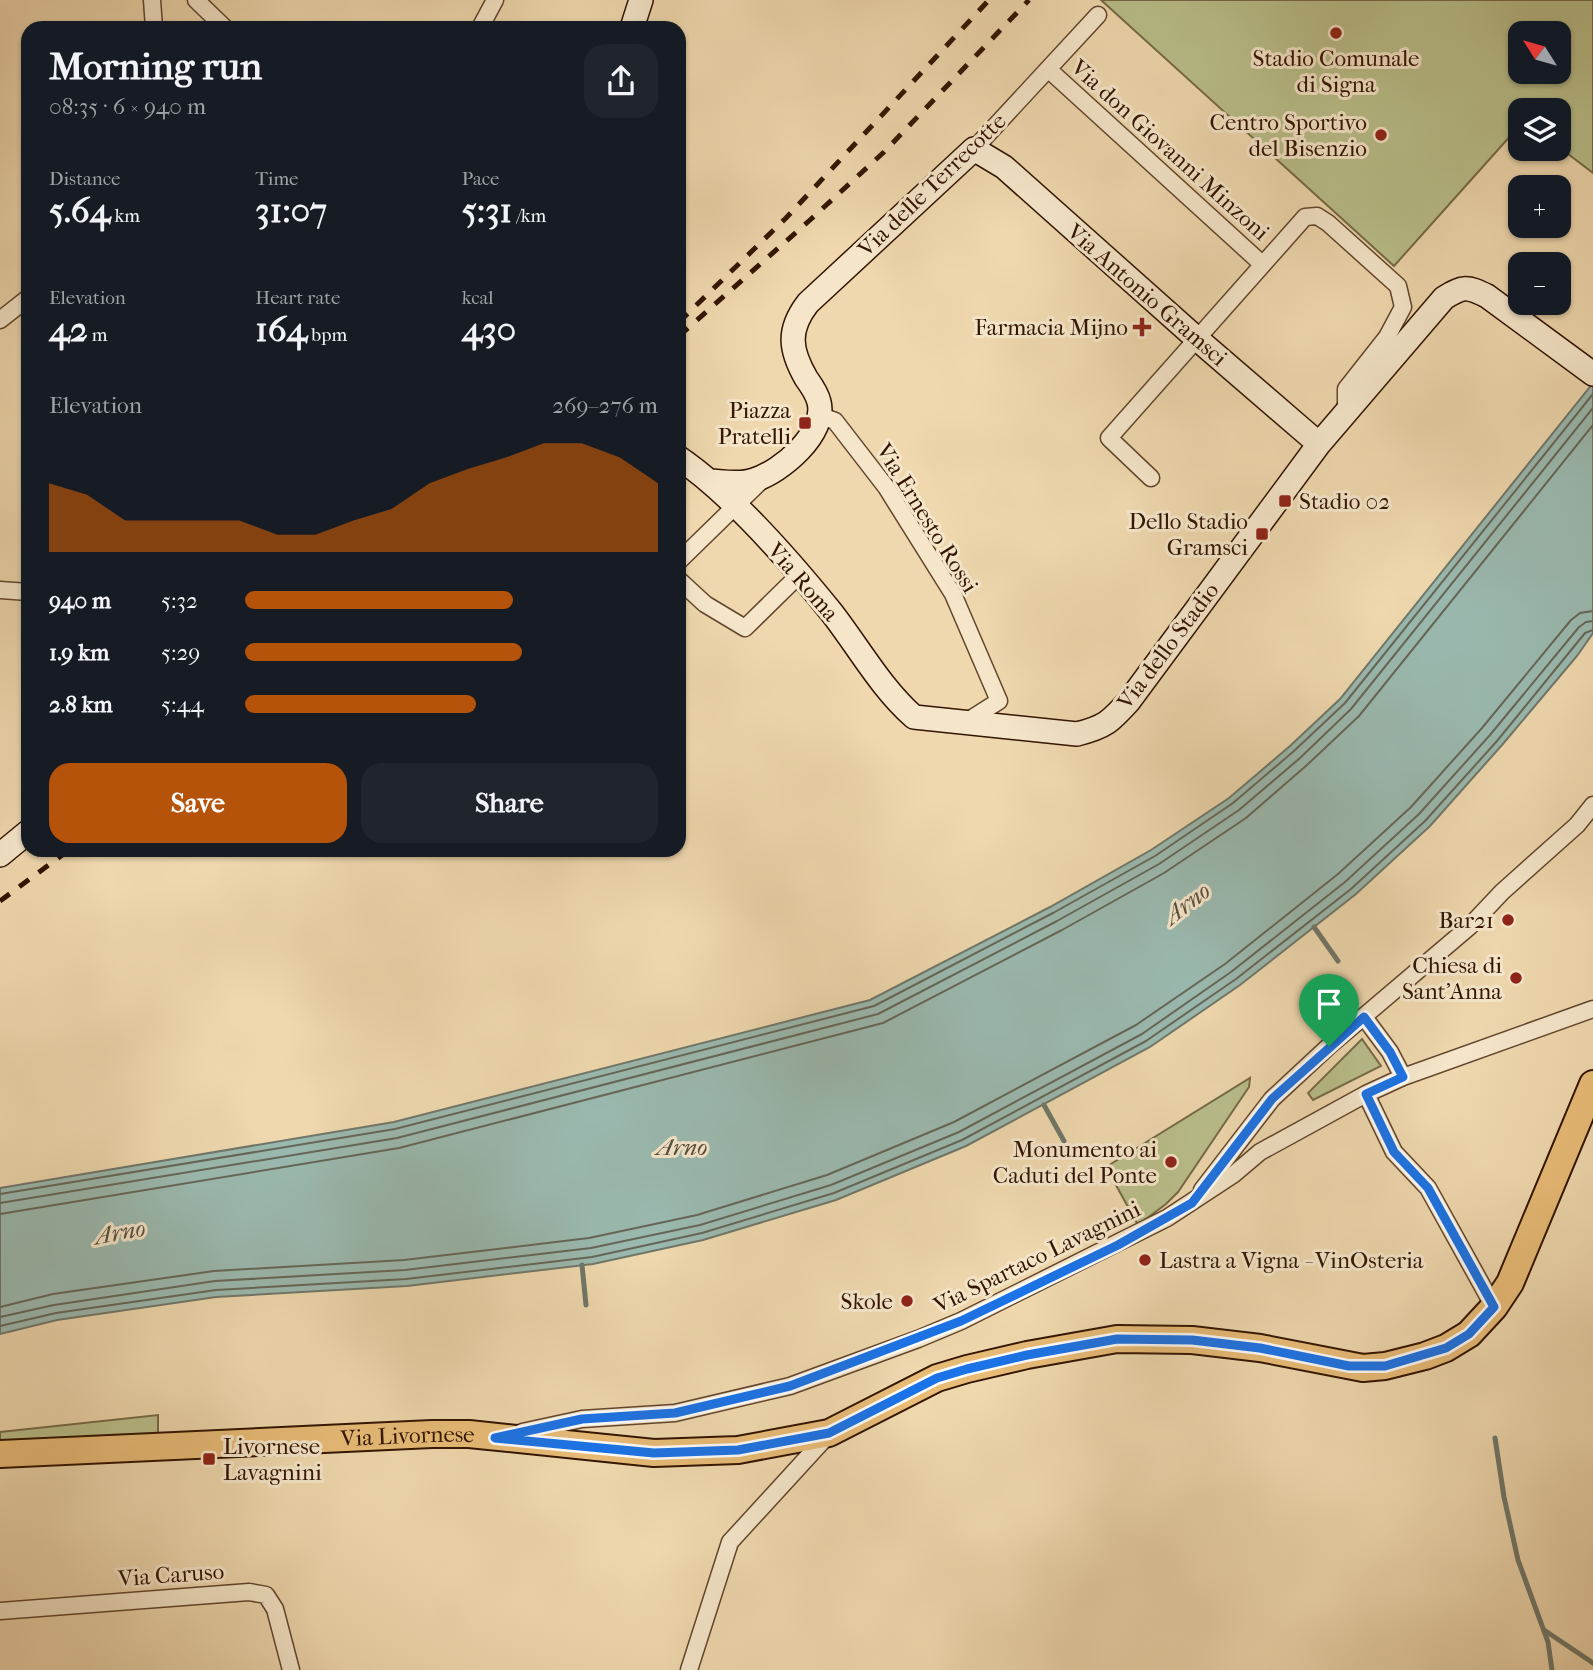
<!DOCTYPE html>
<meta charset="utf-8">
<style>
body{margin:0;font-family:"IM FELL French Canon",serif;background:#20242c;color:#f1f3f6;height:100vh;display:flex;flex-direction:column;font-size:26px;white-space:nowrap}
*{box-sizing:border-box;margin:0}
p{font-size:23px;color:#9ea1a6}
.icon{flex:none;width:38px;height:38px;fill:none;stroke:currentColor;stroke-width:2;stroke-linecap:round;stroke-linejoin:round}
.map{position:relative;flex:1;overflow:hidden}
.panel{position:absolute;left:21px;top:21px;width:665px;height:836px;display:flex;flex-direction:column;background:#171b24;border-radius:21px;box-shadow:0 2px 5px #0004}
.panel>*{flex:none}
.needle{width:46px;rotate:307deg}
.fabs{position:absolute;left:1508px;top:21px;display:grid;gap:14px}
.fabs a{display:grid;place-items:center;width:63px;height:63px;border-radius:14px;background:#171b24;box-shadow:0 2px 5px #0004;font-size:35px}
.pin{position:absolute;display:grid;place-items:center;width:60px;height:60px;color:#fff;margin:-72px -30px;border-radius:50% 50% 50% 0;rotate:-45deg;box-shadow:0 0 7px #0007}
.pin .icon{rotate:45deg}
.round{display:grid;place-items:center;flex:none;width:74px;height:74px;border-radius:21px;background:#20242c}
.head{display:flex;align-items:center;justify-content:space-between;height:119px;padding:0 28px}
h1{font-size:38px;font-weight:700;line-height:52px}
.stats{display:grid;grid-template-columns:repeat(3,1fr);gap:10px;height:119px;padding:7px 28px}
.stats div{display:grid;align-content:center}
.stats b{font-size:35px;font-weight:700}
.stats small{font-size:19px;font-weight:400}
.stats p{font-size:19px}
.chart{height:196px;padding:14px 28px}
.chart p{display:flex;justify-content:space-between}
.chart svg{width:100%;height:126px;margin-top:7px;fill:#b45309;opacity:.7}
.action{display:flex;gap:14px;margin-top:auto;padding:14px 28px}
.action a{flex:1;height:80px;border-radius:21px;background:#b45309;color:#fff;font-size:28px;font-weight:700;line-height:80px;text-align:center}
.action a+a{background:#20242c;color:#f1f3f6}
ul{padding:0 28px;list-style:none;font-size:23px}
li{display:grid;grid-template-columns:112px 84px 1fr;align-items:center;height:52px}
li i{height:18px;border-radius:9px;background:#b45309}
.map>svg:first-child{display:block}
</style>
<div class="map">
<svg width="1593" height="1670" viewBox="0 0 1593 1670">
<rect width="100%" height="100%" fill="#efd8ae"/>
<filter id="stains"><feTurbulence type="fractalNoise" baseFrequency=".00286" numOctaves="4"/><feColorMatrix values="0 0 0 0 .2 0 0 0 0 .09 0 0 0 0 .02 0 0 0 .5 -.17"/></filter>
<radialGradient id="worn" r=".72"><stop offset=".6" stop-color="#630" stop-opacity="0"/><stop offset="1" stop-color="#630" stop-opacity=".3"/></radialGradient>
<path fill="#b9bf8b" stroke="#766a46" stroke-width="2" fill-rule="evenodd" d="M1101,0H1593V173L1559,147V110H1521V124L1394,266ZM1521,33H1559V72H1521Z
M1362,1039L1381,1066L1313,1100L1308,1093Z
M1250,1078L1249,1087L1178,1192L1166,1204L1138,1225L1106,1167Z
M158,1415V1440L0,1445V1432Z"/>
<path fill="#9ab9af" stroke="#707769" stroke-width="2" d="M1593,383V633L1577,656L1502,745L1430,826L1356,894L1240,985L1150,1047L966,1146L836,1200L703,1240L593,1264L407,1286L216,1297L57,1320L0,1334V1188L394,1122L870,1000L1050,907L1151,850L1229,798L1290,746L1340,699Z"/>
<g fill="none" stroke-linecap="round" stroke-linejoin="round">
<path stroke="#666658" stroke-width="2" d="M0,1194L395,1129L874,1006L1053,913L1155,856L1233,803L1294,751L1345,703L1593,394
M0,1203L397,1138L878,1014L1057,921L1159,864L1239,810L1300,758L1351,709L1593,408
M0,1214L399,1148L883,1023L1062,930L1164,873L1246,818L1307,765L1359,716L1593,425
M0,1307L53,1294L214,1271L404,1260L589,1238L697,1215L827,1175L954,1122L1136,1025L1225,964L1338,874L1411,807L1482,728L1571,620L1580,613L1593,611
M0,1317L54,1305L215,1281L405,1270L591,1248L700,1225L831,1185L959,1132L1142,1034L1231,972L1345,882L1419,814L1490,735L1579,627L1586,622L1593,621
M0,1326L56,1313L216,1290L406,1279L592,1257L702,1233L834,1193L962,1140L1146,1041L1236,979L1351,889L1425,821L1497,741L1585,633L1593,630"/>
<path stroke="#707769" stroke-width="5" d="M1314,927L1338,961
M1044,1105L1064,1141
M582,1265L586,1305
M1495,1438L1504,1497L1518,1560L1548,1642L1552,1670
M1544,1630L1593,1663"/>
<g stroke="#61452c" stroke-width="19">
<path id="street" d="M152,0L154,28
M196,0L225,28
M480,28L495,0
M1048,69L1262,264
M974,149L1098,15
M0,320L28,298
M819,415L835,421L886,487L953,594L999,701L966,722
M1151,478L1109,438L1305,217L1317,216L1328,223L1398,286L1403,307L1387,337L1346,389V411
M679,561L763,479
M679,580L705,604L745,628L799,575
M0,590L28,592
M1364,1017L1390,1052L1403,1077
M1366,1094L1394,1152L1428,1188L1494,1307
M1202,1190L1272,1099L1329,1046L1469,927L1502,892L1577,825L1593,805
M522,1432L582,1419L675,1413L790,1386L918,1339L961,1321L1167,1218L1234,1174L1260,1152L1366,1094L1403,1077L1593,1009
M0,1611L249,1592L266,1595L275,1609L291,1670
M689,1670L730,1542L828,1435"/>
</g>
<g stroke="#321401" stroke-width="26">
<path id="secondary" d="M632,28L641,0
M679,458C733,495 790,561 832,613C859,648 881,688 914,717L1077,734C1105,727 1110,722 1129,701L1319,444L1444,298C1463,286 1467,286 1487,296L1593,374
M711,481C725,482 741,485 754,480C781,472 827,433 819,402C817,393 811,385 806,378C790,350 787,330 808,303L974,149L1004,167L1196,338L1319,444
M0,855L28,832"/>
</g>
<g stroke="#321401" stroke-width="30">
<g id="primary">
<path id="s1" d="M0,1454L432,1434H469L654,1453L738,1450L829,1433L937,1378L967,1369L1027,1355L1117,1339L1192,1340L1260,1348L1363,1368L1385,1366L1425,1356L1446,1348L1469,1334L1494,1307L1510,1283L1593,1084"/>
</g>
</g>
<use href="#street" stroke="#f5e6ca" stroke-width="16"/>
<use href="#secondary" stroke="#f5e6ca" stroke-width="23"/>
<use href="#primary" stroke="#e8bc77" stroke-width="26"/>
<path stroke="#321401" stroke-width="5" stroke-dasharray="12 12" stroke-linecap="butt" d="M679,322L786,218L989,0
M679,336L810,220L884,152L1029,0
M0,901L69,850"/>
</g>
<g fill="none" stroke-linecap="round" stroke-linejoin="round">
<g stroke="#fff" stroke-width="14">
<path id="route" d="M1364,1017L1390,1052L1403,1077L1366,1094L1394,1152L1428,1188L1494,1307L1469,1334L1446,1348L1385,1366H1349L1260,1348L1192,1340L1117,1339L1027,1355L967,1369L937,1378L829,1433L738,1450L654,1453L495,1438L582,1419L675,1413L790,1386L961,1321L1118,1245L1192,1203L1272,1099Z"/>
</g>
<use href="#route" stroke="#1a73e8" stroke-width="9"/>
</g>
<g fill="#8f2418" stroke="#f5e6ca" stroke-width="2.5">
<circle cx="1336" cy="33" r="7"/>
<circle cx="1381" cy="135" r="7"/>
<path d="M1138.5 316.5h7v7h7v7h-7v7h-7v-7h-7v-7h7z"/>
<rect x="798" y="416" width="14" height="14" rx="3.5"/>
<rect x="1278" y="494" width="14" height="14" rx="3.5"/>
<rect x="1255" y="527" width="14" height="14" rx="3.5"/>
<circle cx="1508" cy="920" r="7"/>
<circle cx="1516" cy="978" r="7"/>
<circle cx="1171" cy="1162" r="7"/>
<circle cx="1145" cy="1260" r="7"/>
<circle cx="907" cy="1301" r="7"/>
<rect x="202" y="1452" width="14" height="14" rx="3.5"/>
</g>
<g text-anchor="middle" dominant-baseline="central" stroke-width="6" stroke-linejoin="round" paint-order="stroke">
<g font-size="23" fill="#321401" stroke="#f5e6ca" text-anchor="end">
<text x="1336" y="58" text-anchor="middle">Stadio Comunale<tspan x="1336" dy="26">di Signa</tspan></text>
<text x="1367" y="122">Centro Sportivo<tspan x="1367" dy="26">del Bisenzio</tspan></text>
<text x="1128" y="327">Farmacia Mijno</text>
<text x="791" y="410">Piazza<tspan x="791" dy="26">Pratelli</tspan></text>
<text x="1299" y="501" text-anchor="start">Stadio 02</text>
<text x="1248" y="521">Dello Stadio<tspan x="1248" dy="26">Gramsci</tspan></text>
<text x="1494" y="920">Bar21</text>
<text x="1502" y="965">Chiesa di<tspan x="1502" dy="26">Sant'Anna</tspan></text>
<text x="1157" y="1149">Monumento ai<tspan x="1157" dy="26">Caduti del Ponte</tspan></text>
<text x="1159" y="1260" text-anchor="start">Lastra a Vigna - VinOsteria</text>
<text x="893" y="1301">Skole</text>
<text x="223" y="1446" text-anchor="start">Livornese<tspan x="223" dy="26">Lavagnini</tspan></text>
</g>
<g font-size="23" fill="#321401" stroke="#f5e6ca">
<text transform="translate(1170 150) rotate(42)">Via don Giovanni Minzoni</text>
<text transform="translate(932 185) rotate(-44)">Via delle Terrecotte</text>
<text transform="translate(1147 295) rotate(41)">Via Antonio Gramsci</text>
<text transform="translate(927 518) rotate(58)">Via Ernesto Rossi</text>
<text transform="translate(803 582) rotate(49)">Via Roma</text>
<text transform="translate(1168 646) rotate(-53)">Via dello Stadio</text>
<text transform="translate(1037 1257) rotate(-26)">Via Spartaco Lavagnini</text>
<text stroke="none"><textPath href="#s1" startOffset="408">Via Livornese</textPath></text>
<text transform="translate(171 1575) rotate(-4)">Via Caruso</text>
</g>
<g font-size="24" font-style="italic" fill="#564e3e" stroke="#f5e6ca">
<text transform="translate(1187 903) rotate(-38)">Arno</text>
<text x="682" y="1147">Arno</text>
<text transform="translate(120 1232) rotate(-10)">Arno</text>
</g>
</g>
<rect width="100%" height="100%" filter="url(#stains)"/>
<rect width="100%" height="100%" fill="url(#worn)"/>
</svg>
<div class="fabs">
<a><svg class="needle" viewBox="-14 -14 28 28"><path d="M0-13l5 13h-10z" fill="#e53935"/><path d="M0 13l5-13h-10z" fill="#9ea1a6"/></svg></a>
<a><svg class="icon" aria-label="layers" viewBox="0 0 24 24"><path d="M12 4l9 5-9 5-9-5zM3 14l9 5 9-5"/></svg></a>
<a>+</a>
<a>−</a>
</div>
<div class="pin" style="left:1329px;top:1046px;background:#1e9e55"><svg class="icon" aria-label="arrive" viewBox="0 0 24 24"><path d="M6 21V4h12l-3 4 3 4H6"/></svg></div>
<section class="panel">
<div class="head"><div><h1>Morning run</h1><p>08:35 · 6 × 940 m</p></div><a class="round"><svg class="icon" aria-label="share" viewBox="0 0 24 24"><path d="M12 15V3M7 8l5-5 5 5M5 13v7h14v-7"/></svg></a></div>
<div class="stats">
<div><p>Distance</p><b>5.64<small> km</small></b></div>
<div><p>Time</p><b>31:07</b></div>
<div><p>Pace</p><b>5:31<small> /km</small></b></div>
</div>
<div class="stats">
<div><p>Elevation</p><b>42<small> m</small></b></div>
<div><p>Heart rate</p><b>164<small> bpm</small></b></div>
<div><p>kcal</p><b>430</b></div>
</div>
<div class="chart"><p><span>Elevation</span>269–276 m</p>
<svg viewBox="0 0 160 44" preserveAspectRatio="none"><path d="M0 44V20L10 24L20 33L30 33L40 33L50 33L60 38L70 38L80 33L90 29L100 20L110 15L120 11L130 6L140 6L150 11L160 20V44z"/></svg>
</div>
<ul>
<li><b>940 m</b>5:32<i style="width:65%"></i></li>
<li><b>1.9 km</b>5:29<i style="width:67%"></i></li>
<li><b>2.8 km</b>5:44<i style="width:56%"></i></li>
</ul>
<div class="action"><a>Save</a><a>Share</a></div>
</section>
</div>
